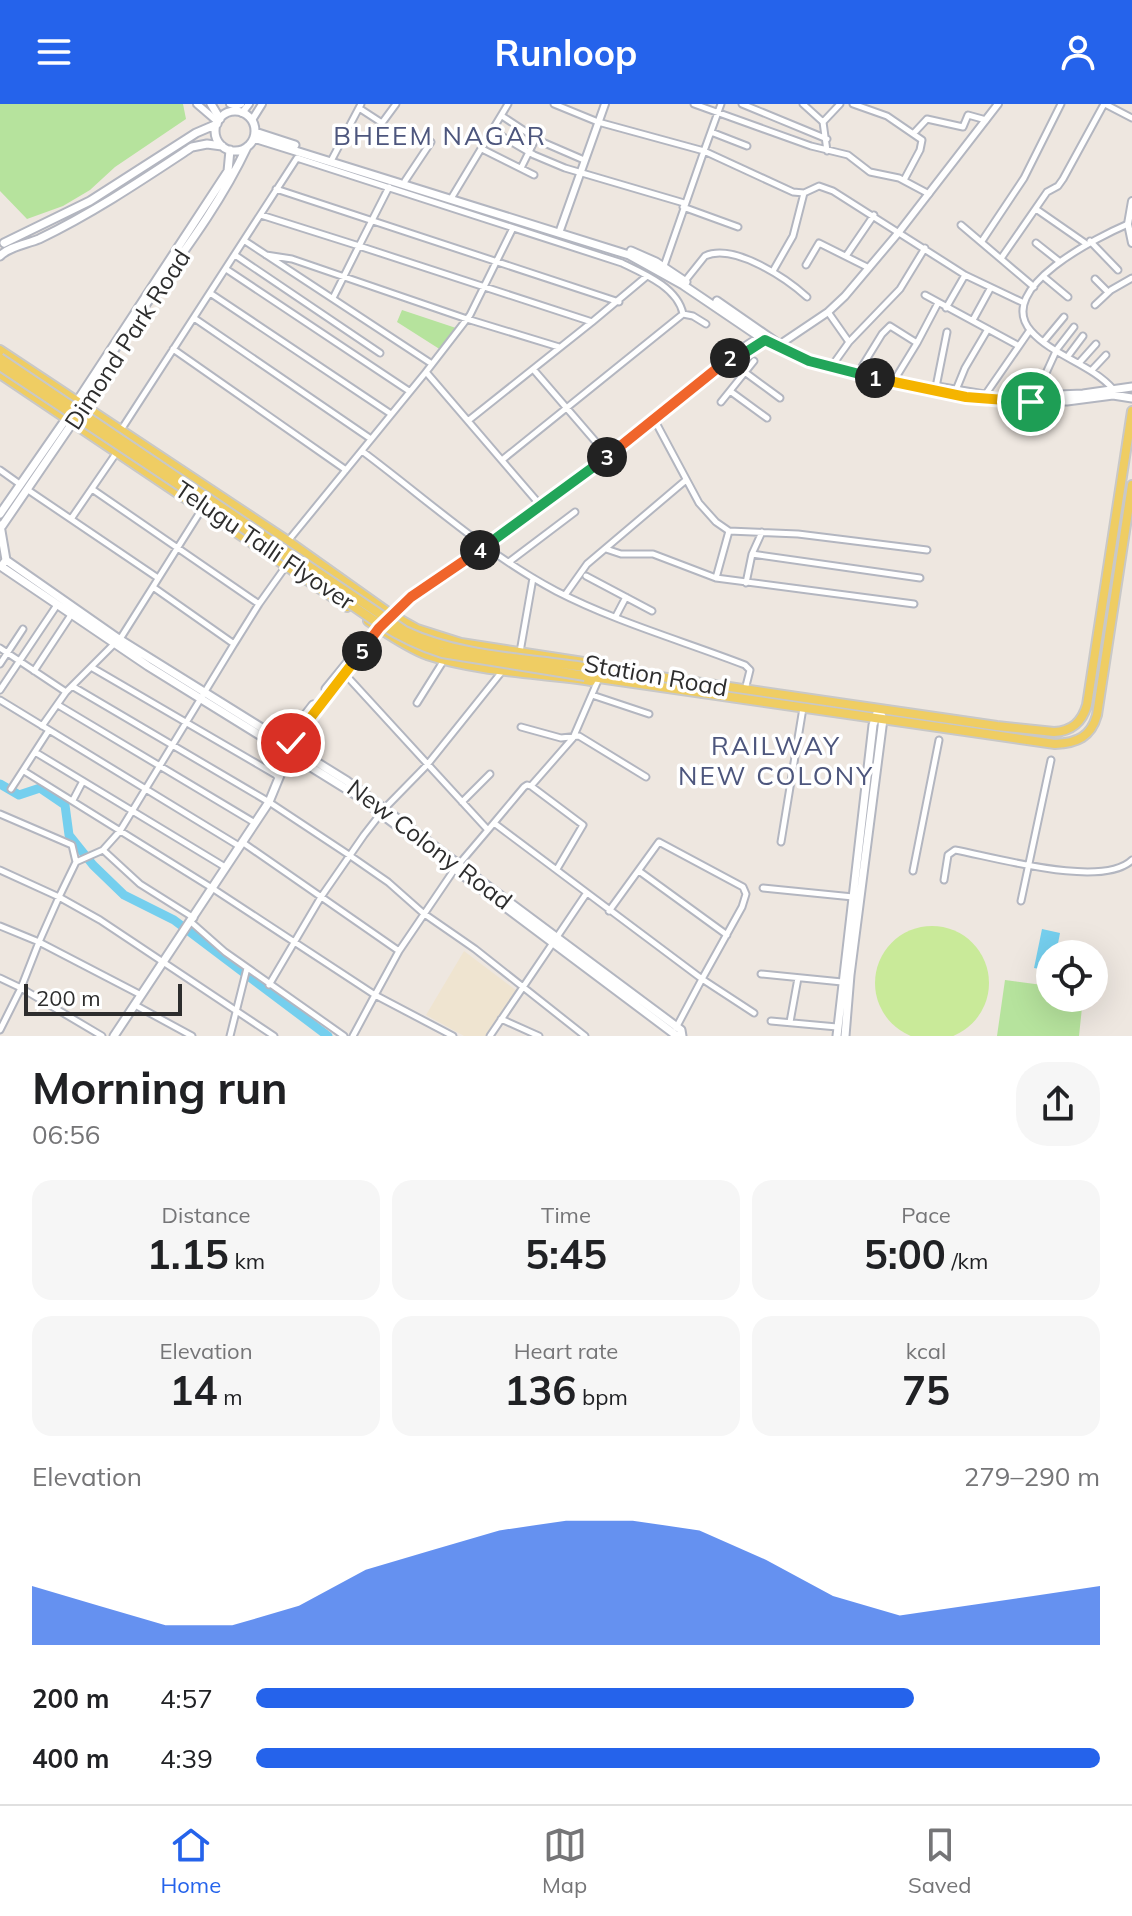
<!DOCTYPE html>
<meta charset="utf-8">
<style>
body{margin:0;font-family:Mulish,sans-serif;background:#f6f6f6;color:#202124;height:100vh;display:flex;flex-direction:column;font-size:30px;white-space:nowrap}
*{box-sizing:border-box;margin:0}
p{font-size:26px;color:#757577}
.icon{flex:none;width:44px;height:44px;fill:none;stroke:currentColor;stroke-width:2;stroke-linecap:round;stroke-linejoin:round}
.map{position:relative;height:932px;overflow:hidden}
.drawer{display:flex;flex-direction:column;background:#fff;flex:1}
.drawer>*{flex:none}
.fabs{position:absolute;left:1036px;top:836px;display:grid;gap:16px}
.fabs a{display:grid;place-items:center;width:72px;height:72px;border-radius:50%;background:#fff;box-shadow:0 8px 32px #0002;font-size:40px}
.scale{position:absolute;left:24px;bottom:20px;width:158px;box-sizing:border-box;padding-left:8px;border:4px solid #2d2d2d;border-top:0;font-size:22px;line-height:28px;white-space:nowrap;color:#2d2d2d;-webkit-text-stroke:6px #fff;paint-order:stroke}
.pin{position:absolute;display:grid;place-items:center;width:68px;height:68px;color:#fff;margin:-34px;border:4px solid #fff;border-radius:50%;box-shadow:0 2px 8px #0007}
.km{position:absolute;width:40px;height:40px;margin:-20px;border-radius:50%;background:#222;color:#fff;font-size:22px;line-height:40px;text-align:center}
.round{display:grid;place-items:center;flex:none;width:84px;height:84px;border-radius:32px;background:#f6f6f6}
.summary{display:flex;align-items:center;justify-content:space-between;height:136px;padding:0 32px}
h1{font-size:44px;font-weight:700;line-height:60px}
.figures{display:grid;grid-template-columns:repeat(3,1fr);gap:12px;height:136px;padding:8px 32px}
.figures div{display:grid;align-content:center;border-radius:20px;background:#f6f6f6;text-align:center}
.figures b{font-size:40px;font-weight:700}
.figures small{font-size:22px;font-weight:400}
.figures p{font-size:22px}
.chart{height:224px;padding:16px 32px}
.chart p{display:flex;justify-content:space-between}
.chart svg{width:100%;height:144px;margin-top:8px;fill:#2563eb;opacity:.7}
ul{padding:0 32px;list-style:none;font-size:26px}
li{display:grid;grid-template-columns:128px 96px 1fr;align-items:center;height:60px}
li i{height:20px;border-radius:10px;background:#2563eb}
header{display:flex;justify-content:space-between;align-items:center;height:104px;padding:0 32px;background:#2563eb;color:#fff;font-size:36px;font-weight:700}
.menu{display:flex;justify-content:space-around;align-items:center;height:112px;border-top:2px solid #e0e0e0;background:#fff;font-size:22px;color:#757577}
.menu a{display:grid;justify-items:center;gap:4px}
.menu .on{color:#2563eb}
.map>svg:first-child{display:block}
</style>
<header><svg class="icon" aria-label="menu" viewBox="0 0 24 24"><path d="M4 6h16M4 12h16M4 18h16"/></svg>Runloop<svg class="icon" aria-label="person" viewBox="0 0 24 24"><circle cx="12" cy="8" r="4"/><path d="M4 21q1-7 8-7t8 7"/></svg></header>
<div class="map">
<svg width="1132" height="932" viewBox="0 0 1132 932">
<rect width="100%" height="100%" fill="#eee7e0"/>
<path fill="#efe4d0" d="M464,847L517,887L485,932H464L426,911Z"/>
<path fill="#b6e39d" d="M0,0H183L186,15L115,63L90,86L63,102L27,115L0,87Z
M402,206L456,224L441,246L397,218Z
M1005,876L1050,882V894H1083L1079,932H997Z"/>
<path fill="#c9ea99" d="M875 879a57 57 0 1 1 114 0a57 57 0 1 1-114 0Z"/>
<path fill="#75cfee" d="M1042,825L1060,829L1056,850H1050V867L1034,864Z"/>
<g fill="none" stroke-linecap="round" stroke-linejoin="round">
<path stroke="#75cfee" stroke-width="9" d="M0,680L19,691L40,684L65,701L69,731L93,761L124,791L174,816L328,932"/>
<g stroke="#b3b6c0" stroke-width="9">
<path id="minor" d="M554,0L598,18L704,47L721,0
M694,0L811,42L848,51L870,68L899,74L929,90
M742,0L827,35
M803,0L823,18L827,47
M853,0L887,12L922,36L920,46L904,76
M1105,0L1132,14
M359,4L382,19L396,0
M502,12L540,37L584,56
M823,18L840,0
M493,27L534,51L565,64L684,99
M711,28L747,42
M914,29L927,15L963,23L968,11L986,16
M482,45L534,71
M331,57L361,0
M521,64L536,34
M405,77L431,38
M389,83L359,142L592,218L469,316
M276,85L619,198
M452,93L508,0
M683,103L738,123
M1036,105L1085,139
M261,111L359,142L333,194
M961,121L1034,183
M513,124L470,211L426,268L541,402
M245,137L432,260
M982,137L1024,74L1061,0
M1090,137L1118,166
M1036,139L1060,158
M235,151L380,249
M266,151L292,155L467,215L559,243
M846,152L874,111
M1002,153L1047,88L1058,82L1063,75L1104,0
M806,161L819,139L869,164
M664,162L704,47L793,88L804,89L819,82L833,87L965,171L1024,199
M226,165L409,287
M773,167L793,132L804,89
M1044,173L1068,193
M1095,175L1108,188
M685,177L705,152C734,139 786,174 807,193
M210,189L391,310
M925,191L1019,242
M1095,201L1111,186L1132,174
M946,204L965,171
M828,208L849,238L834,259
M194,214L371,335
M973,216L990,185
M592,218L647,172
M1044,237L1064,213
M849,238L900,185L925,144
M917,239L938,199
M173,245L346,366
M1068,252L1083,232
M1079,259L1096,240
M533,265L608,352
M1091,267L1106,251
M746,269L780,294
M858,269L882,230L890,222L917,239L895,275
M936,283L947,228
M1113,285C1091,260 1053,252 1031,227C993,184 1100,132 1128,120
M956,286L965,264L988,225
M730,287L767,314
M1036,291L1057,245L1074,223
M983,294L1030,226
M721,298L754,257
M654,315L699,399L716,418L729,427L798,430L927,446
M121,326L297,54L622,159C645,170 678,184 683,210
M362,347C425,394 486,450 556,487C616,518 683,537 745,561L750,566L745,586
M502,356L683,210L693,212L706,220
M0,366L21,381
M92,385L259,500L286,462
M28,386L158,474
M71,415L117,348
M288,437L426,268
M606,445L621,450H653L716,474L914,500
M752,450L920,474
M509,458L575,408
M586,472L652,507
M716,474L729,427
M746,479L752,450L762,428
M153,483L234,540L259,500
M565,491L587,460L686,376
M616,512L626,493
M0,544L66,588
M520,548L533,474
M0,560L23,525
M91,563L278,672
M34,567L71,511
M344,569L488,726L454,766L399,847
M72,582L269,698L349,751L388,778L423,809L475,845L585,932
M0,586L57,501
M592,591L649,610
M0,596L239,742
M417,599L444,556
M58,601L255,719
M42,622L66,588L122,532L202,405
M521,623L561,634L579,632L646,673
M35,648L225,763
M24,667L212,784L375,891L353,932
M531,682L573,634L599,574
M11,685L49,626
M73,696L83,677
M462,698L490,670
M0,710L72,741L76,758
M494,719L702,875L676,924
M488,726L524,683L527,681L531,682L583,721L557,765
M242,738L399,847L375,891L453,932
M781,738L803,604
M103,746L140,780L194,814
M0,766L59,793L76,758L103,746L120,727L234,540
M639,767L727,831
M913,767L939,636
M944,776L948,751L955,746C994,753 1102,785 1132,756
M763,784L853,793
M1021,797L1051,656
M609,807L659,738L743,783L746,790L742,803L702,875L754,909
M191,818L225,848L344,932
M0,822L39,838L21,884L102,932
M761,870L842,878
M0,874L21,884L0,926
M269,881L321,793L364,731L385,704L427,661L504,565
M141,891L39,838L59,793L100,816L274,932
M135,901L192,932
M501,915L539,932
M771,917L837,923
M790,918L798,874
M230,932L247,864
M490,932L586,790"/>
</g>
<g stroke="#b3b6c0" stroke-width="10">
<path id="tertiary" d="M197,0L218,18
M230,0L236,2L241,0
M242,9L249,0
M252,16L262,0
M1132,97L1128,120L1132,139
M559,129L605,0
M776,243L828,208L845,192L899,128L998,0"/>
</g>
<g stroke="#b3b6c0" stroke-width="11">
<path id="secondary" d="M211,0L220,15
M215 27a20 20 0 1 1 40 0a20 20 0 1 1-40 0Z
M255,28L295,41
M254,34L629,151L683,181L770,240L829,263L919,284L990,297H1067L1113,291L1132,294
M4,139L90,97L196,29L217,20
M631,147L656,158L686,178
M0,152C8,143 27,140 39,135C93,109 142,76 192,43L207,40L222,42
M717,197L776,238
M730,254H737L767,235
M937,283L996,293
M1008,293L1083,290L1132,283
M74,302L228,67L230,46
M80,304C127,212 203,137 247,43
M0,410L68,312
M0,421L6,456L3,460
M2,422L75,315
M6,456L119,535L347,677L677,923L681,926L682,932
M2,463L148,562L356,691L677,932
M392,511L438,472L501,432L608,352L734,250L763,231
M326,585L366,536
M296,623L313,601
M278,672L283,644
M114,932L269,698L297,630L379,524
M837,932L873,621L877,609
M845,932L850,871L883,615L879,605"/>
</g>
<g stroke="#c8c8c8" stroke-width="12">
<path id="primary" d="M0,246L288,437L392,511L417,525L461,539L590,559L599,564L997,622L1054,628C1072,627 1082,618 1087,601L1132,307
M0,270L347,503
M368,517C387,529 406,543 427,551C479,568 538,569 591,577
M585,572L1055,640C1077,639 1091,633 1097,611L1132,381"/>
</g>
<use href="#minor" stroke="#fff" stroke-width="5"/>
<use href="#tertiary" stroke="#fff" stroke-width="6"/>
<use href="#secondary" stroke="#fff" stroke-width="7"/>
<use href="#primary" stroke="#efcd63" stroke-width="8"/>
<g stroke="#c8c8c8" stroke-width="12" stroke-linecap="butt">
<path id="primary-bridge" d="M0,254L405,527C460,553 525,554 584,563
M0,262C91,323 182,383 273,444C327,480 379,530 442,549L585,572"/>
</g>
<use href="#primary-bridge" stroke="#efcd63" stroke-width="8"/>
</g>
<g fill="none" stroke-linecap="round" stroke-linejoin="round">
<g stroke="#fff" stroke-width="16">
<path id="split-1" d="M875,274L966,293L1031,298"/>
</g>
<g stroke="#fff" stroke-width="16">
<path id="split-2" d="M730,254H737L765,236L809,257L875,274"/>
</g>
<g stroke="#fff" stroke-width="16">
<path id="split-3" d="M607,353L730,254"/>
</g>
<g stroke="#fff" stroke-width="16">
<path id="split-4" d="M480,446L607,353"/>
</g>
<g stroke="#fff" stroke-width="16">
<path id="split-5" d="M362,547L379,524L411,493L480,446"/>
</g>
<g stroke="#fff" stroke-width="16">
<path id="split-6" d="M291,639L362,547"/>
</g>
<use href="#split-1" stroke="#f5b400" stroke-width="10"/>
<use href="#split-2" stroke="#22a559" stroke-width="10"/>
<use href="#split-3" stroke="#f0652b" stroke-width="10"/>
<use href="#split-4" stroke="#22a559" stroke-width="10"/>
<use href="#split-5" stroke="#f0652b" stroke-width="10"/>
<use href="#split-6" stroke="#f5b400" stroke-width="10"/>
</g>
<g text-anchor="middle" dominant-baseline="central" stroke-width="7" stroke-linejoin="round" paint-order="stroke">
<g font-size="24" fill="#2d2d2d" stroke="#fff">
<text transform="translate(127 235) rotate(-57)">Dimond Park Road</text>
<text transform="translate(265 441) rotate(34)">Telugu Talli Flyover</text>
<text transform="translate(656 571) rotate(10)">Station Road</text>
<text transform="translate(430 740) rotate(37)">New Colony Road</text>
</g>
<g font-size="26" letter-spacing="2" fill="#4d567d" stroke="#fff">
<text x="440" y="31">BHEEM NAGAR</text>
<text x="776" y="641">RAILWAY<tspan x="776" dy="30">NEW COLONY</tspan></text>
</g>
</g>
</svg>
<div class="fabs">
<a><svg class="icon" aria-label="locate" viewBox="0 0 24 24"><circle cx="12" cy="12" r="6"/><path d="M12 2v4M12 18v4M2 12h4M18 12h4"/></svg></a>
</div>
<div class="scale">200 m</div>
<div class="pin" style="left:1031px;top:298px;background:#1e9e55"><svg class="icon" aria-label="arrive" viewBox="0 0 24 24"><path d="M6 21V4h12l-3 4 3 4H6"/></svg></div>
<div class="pin" style="left:291px;top:639px;background:#d93025"><svg class="icon" aria-label="check" viewBox="0 0 24 24"><path d="M5 12l5 5 9-10"/></svg></div>
<b class="km" style="left:875px;top:274px">1</b>
<b class="km" style="left:730px;top:254px">2</b>
<b class="km" style="left:607px;top:353px">3</b>
<b class="km" style="left:480px;top:446px">4</b>
<b class="km" style="left:362px;top:547px">5</b>
</div>
<section class="drawer">
<div class="summary"><div><h1>Morning run</h1><p>06:56</p></div><a class="round"><svg class="icon" aria-label="share" viewBox="0 0 24 24"><path d="M12 15V3M7 8l5-5 5 5M5 13v7h14v-7"/></svg></a></div>
<div class="figures">
<div><p>Distance</p><b>1.15<small> km</small></b></div>
<div><p>Time</p><b>5:45</b></div>
<div><p>Pace</p><b>5:00<small> /km</small></b></div>
</div>
<div class="figures">
<div><p>Elevation</p><b>14<small> m</small></b></div>
<div><p>Heart rate</p><b>136<small> bpm</small></b></div>
<div><p>kcal</p><b>75</b></div>
</div>
<div class="chart"><p><span>Elevation</span>279–290 m</p>
<svg viewBox="0 0 160 44" preserveAspectRatio="none"><path d="M0 44V26L10 32L20 38L30 38L40 32L50 21L60 15L70 9L80 6L90 6L100 9L110 18L120 29L130 35L140 32L150 29L160 26V44z"/></svg>
</div>
<ul>
<li><b>200 m</b>4:57<i style="width:78%"></i></li>
<li><b>400 m</b>4:39<i style="width:100%"></i></li>
</ul>
</section>
<nav class="menu">
<a class="on"><svg class="icon" aria-label="home" viewBox="0 0 24 24"><path d="M3 11l9-7 9 7M6 9v11h12V9"/></svg>Home</a>
<a><svg class="icon" aria-label="map" viewBox="0 0 24 24"><path d="M3 6l6-2 6 2 6-2v14l-6 2-6-2-6 2zM9 4v14M15 6v14"/></svg>Map</a>
<a><svg class="icon" aria-label="saved" viewBox="0 0 24 24"><path d="M7 4h10v16l-5-4-5 4z"/></svg>Saved</a>
</nav>
